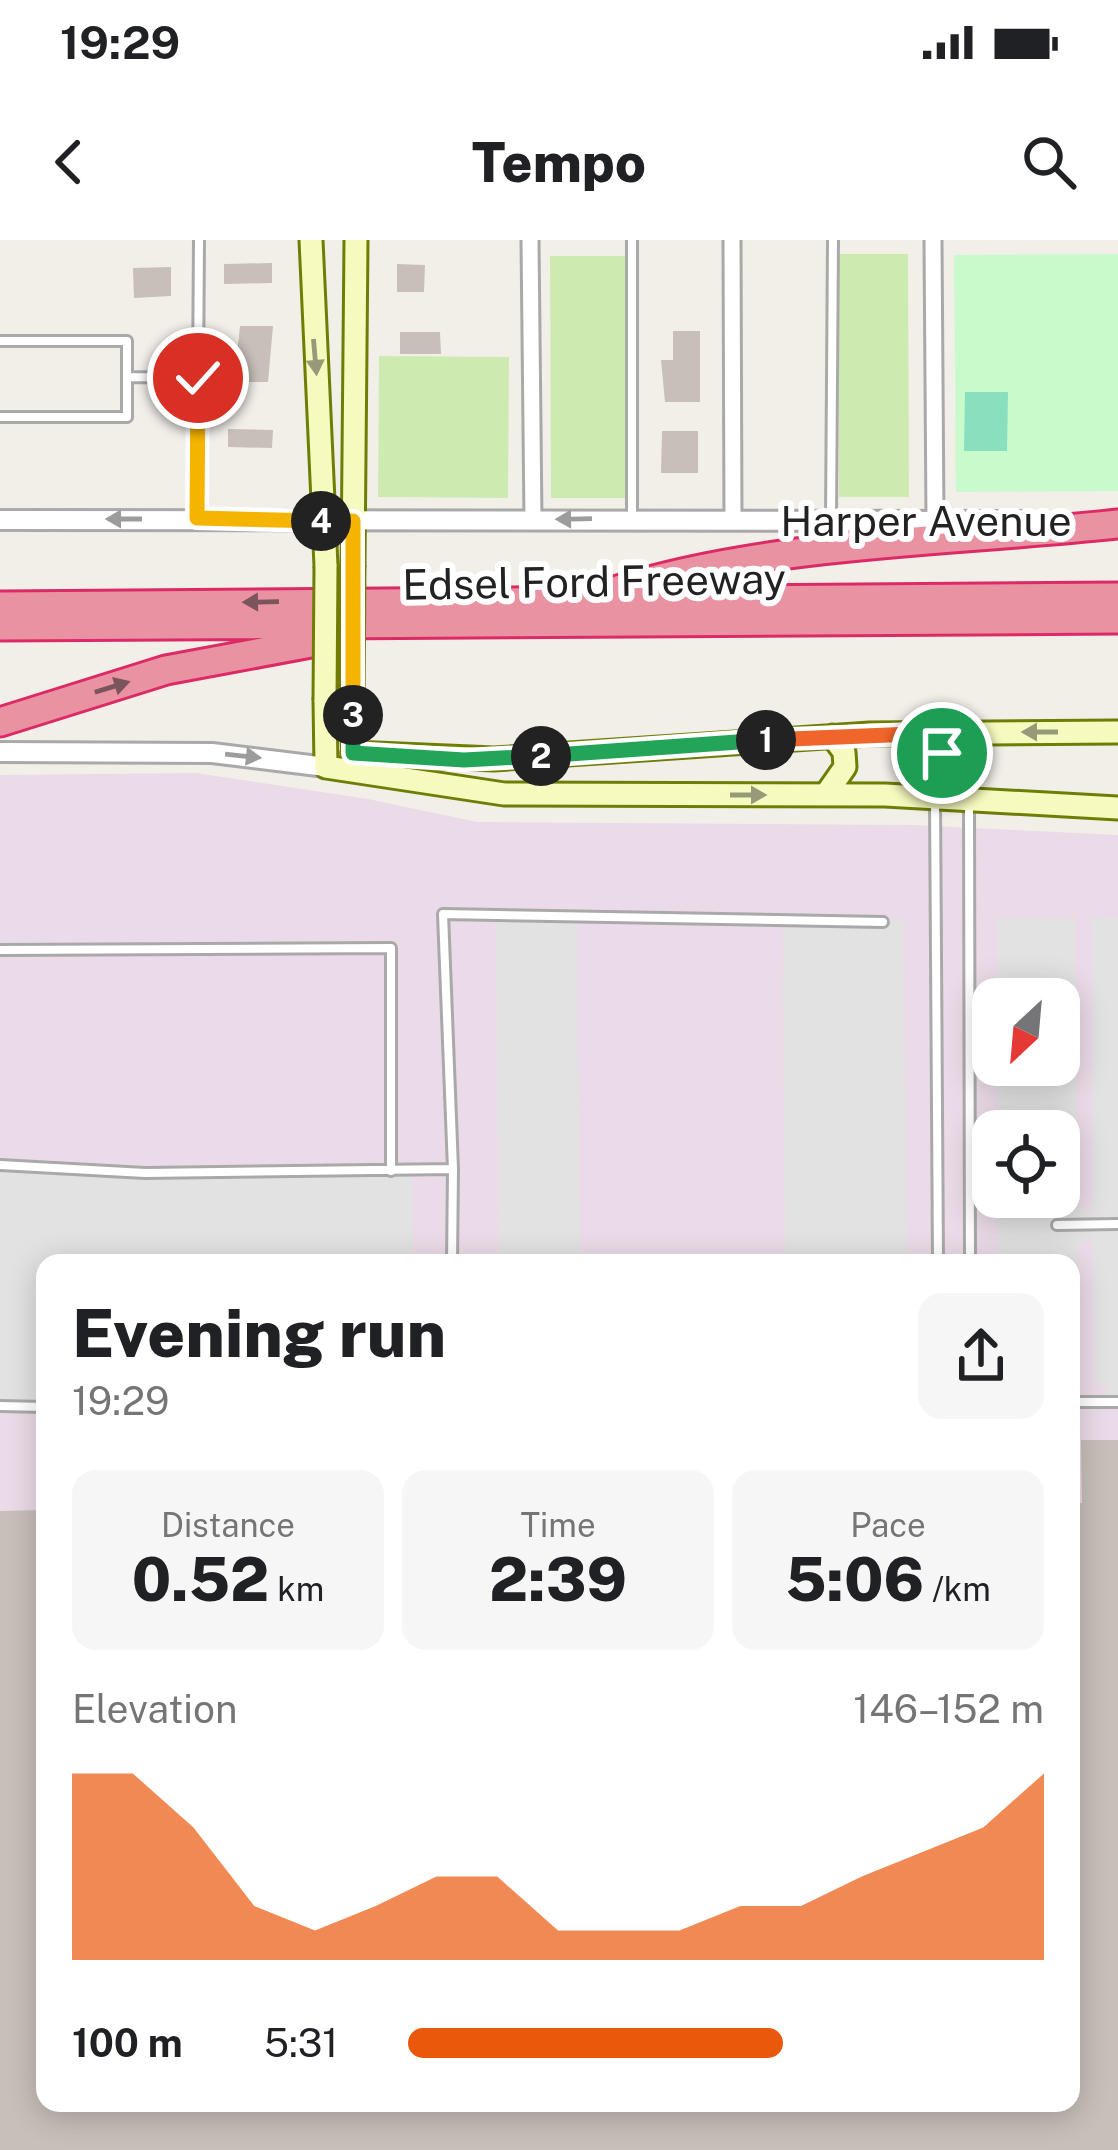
<!DOCTYPE html>
<meta charset="utf-8">
<style>
body{margin:0;font-family:"Public Sans",sans-serif;background:#f6f6f6;color:#202124;height:100vh;display:flex;flex-direction:column;font-size:45px;white-space:nowrap}
*{box-sizing:border-box;margin:0}
p{font-size:39px;color:#757577}
.icon{flex:none;width:66px;height:66px;fill:none;stroke:currentColor;stroke-width:2;stroke-linecap:round;stroke-linejoin:round}
.map{position:relative;flex:1;overflow:hidden}
.panel{position:absolute;left:36px;top:1014px;width:1044px;height:858px;display:flex;flex-direction:column;background:#fff;border-radius:24px;box-shadow:0 6px 30px #0003}
.panel>*{flex:none}
.needle{width:78px;rotate:206deg}
.buttons{position:absolute;left:972px;top:738px;display:grid;gap:24px}
.buttons a{display:grid;place-items:center;width:108px;height:108px;border-radius:24px;background:#fff;box-shadow:0 6px 30px #0003;font-size:60px}
.pin{position:absolute;display:grid;place-items:center;width:102px;height:102px;color:#fff;margin:-51px;border:6px solid #fff;border-radius:50%;box-shadow:0 3px 12px #0007}
.km{position:absolute;width:60px;height:60px;margin:-30px;border-radius:50%;background:#222;color:#fff;font-size:33px;line-height:60px;text-align:center}
.round{display:grid;place-items:center;flex:none;width:126px;height:126px;border-radius:24px;background:#f6f6f6}
.overview{display:flex;align-items:center;justify-content:space-between;height:204px;padding:0 36px}
h1{font-size:66px;font-weight:800;line-height:90px}
.metrics{display:grid;grid-template-columns:repeat(3,1fr);gap:18px;height:204px;padding:12px 36px}
.metrics div{display:grid;align-content:center;border-radius:24px;background:#f6f6f6;text-align:center}
.metrics b{font-size:60px;font-weight:800}
.metrics small{font-size:33px;font-weight:400}
.metrics p{font-size:33px}
.chart{height:336px;padding:24px 36px}
.chart p{display:flex;justify-content:space-between}
.chart svg{width:100%;height:216px;margin-top:12px;fill:#ea580c;opacity:.7}
ul{padding:0 36px;list-style:none;font-size:39px}
li{display:grid;grid-template-columns:192px 144px 1fr;align-items:center;height:90px}
li i{height:30px;border-radius:15px;background:#ea580c}
.status{display:flex;justify-content:space-between;align-items:center;height:84px;padding:0 60px;background:#fff;direction:ltr}
.status svg{height:33px;fill:currentColor}
header{display:flex;justify-content:space-between;align-items:center;height:156px;padding:0 36px;background:#fff;font-size:54px;font-weight:800}
.map>svg:first-child{display:block}
</style>
<div class="status"><b>19:29</b><svg viewBox="0 0 49 12"><path d="M0 12V9h3v3zM5 12V6h3v6zM10 12V3h3v9zM15 12V0h3v12zM26 1h20v11H26zM47 4h2v5h-2z"/></svg></div>
<header><svg class="icon" aria-label="back" viewBox="0 0 24 24"><path d="M15 5l-7 7 7 7"/></svg>Tempo<svg class="icon" aria-label="search" viewBox="0 0 24 24"><circle cx="10" cy="10" r="6"/><path d="M15 15l6 6"/></svg></header>
<div class="map">
<svg width="1118" height="1910" viewBox="0 0 1118 1910">
<rect width="100%" height="100%" fill="#f2efe9"/>
<path fill="#ebdbe8" fill-rule="evenodd" d="M196,533L368,559L477,582L911,585L1118,595V1910H0V535ZM993,759H1059V825H993ZM993,891H1059V957H993ZM45,1023H1071V1863H45Z"/>
<path fill="#cdebb0" d="M839,14H908L909,257H839Z
M550,16H625V258H551Z
M379,116L509,117L508,258L378,257Z"/>
<path fill="#c8facc" d="M1118,14V251L956,252L954,15Z"/>
<path fill="#88e0be" d="M965,152H1008L1007,211H964Z"/>
<path fill="#e2e2e2" d="M1118,677V1162H1107L1106,1145L1095,1143L1093,996L1078,1008L1079,1143H1071V1023H998V957H1059V891H998V825H1059V759H997V678L1075,679L1077,963L1092,974V678Z
M903,680L907,1023H785L783,681Z
M496,682H577L580,1023H499Z
M412,929L413,1023H45V1167L0,1166V933Z"/>
<path fill="#c7bfb8" d="M272,23V43L224,44V24Z
M397,24L425,25L424,52H397Z
M171,27V56L134,58L133,28Z
M240,86H273L268,142H234Z
M673,91H700V162H665L661,120H673Z
M400,92H440L441,114H400Z
M228,189L273,190L272,208L228,207Z
M662,191H698V233H661Z
M1081,1200H1118V1910H0V1271L45,1270V1863H1071V1263H1082Z"/>
<g fill="none" stroke-linecap="round" stroke-linejoin="round">
<g stroke="#a9a9a9" stroke-width="14">
<path id="service" d="M0,101H127V177H0
M128,137L198,138
M197,278L199,0
M632,278V0
M831,278L833,0
M935,559L938,1023
M969,563L970,1023
M0,710L391,708V931
M0,925L145,933L453,929L452,1023
M453,929L443,674L883,682
M1057,985L1118,984
M1071,1162H1118
M0,1166L45,1167"/>
</g>
<g stroke="#a9a9a9" stroke-width="21">
<path id="minor" d="M530,0L533,280
M732,0L733,279
M933,0L935,280"/>
</g>
<g stroke="#a9a9a9" stroke-width="24">
<path id="tertiary" d="M0,280L1027,281
M0,512L212,513L326,527"/>
</g>
<g stroke="#707d05" stroke-width="27">
<path id="secondary" d="M311,0L326,326
M353,325L356,0
M325,460L326,527L504,554L885,555L1118,568
M352,461L354,525
M353,513L494,519L870,494L1118,492
M826,554L845,527L844,512L832,496
M935,558L937,524L962,492"/>
</g>
<g stroke="#dc2a67" stroke-width="33">
<path id="motorway" d="M618,350C777,301 952,302 1118,284
M0,366L1118,357
M0,386L1118,379
M0,482L166,430L327,400"/>
</g>
<use href="#service" stroke="#fff" stroke-width="8"/>
<use href="#minor" stroke="#fff" stroke-width="15"/>
<use href="#tertiary" stroke="#fff" stroke-width="18"/>
<use href="#secondary" stroke="#f7fabf" stroke-width="21"/>
<use href="#motorway" stroke="#e892a2" stroke-width="27"/>
<g stroke="#707d05" stroke-width="27" stroke-linecap="butt">
<path id="secondary-bridge" d="M325,460L326,326
M352,461L353,325"/>
</g>
<use href="#secondary-bridge" stroke="#f7fabf" stroke-width="21"/>
</g>
<defs><path id="oneway-solid" d="M-6-.8H1V-3.2L6.5 0L1 3.2V.8H-6Z" transform="scale(3)"/></defs>
<g fill="#979978">
<use href="#oneway-solid" transform="translate(315 117) rotate(85)"/>
<use href="#oneway-solid" transform="translate(1040 492) rotate(180)"/>
<use href="#oneway-solid" transform="translate(748 555)"/>
</g>
<g fill="#9c9c9c">
<use href="#oneway-solid" transform="translate(124 279) rotate(180)"/>
<use href="#oneway-solid" transform="translate(574 279) rotate(179)"/>
<use href="#oneway-solid" transform="translate(243 516) rotate(6)"/>
</g>
<g fill="#7b545c">
<use href="#oneway-solid" transform="translate(261 362) rotate(179)"/>
<use href="#oneway-solid" transform="translate(112 447) rotate(-17)"/>
</g>
<g fill="none" stroke-linecap="round" stroke-linejoin="round">
<g stroke="#fff" stroke-width="24">
<path id="split-1" d="M766,500L962,492L942,513"/>
</g>
<g stroke="#fff" stroke-width="24">
<path id="split-2" d="M541,516L766,500"/>
</g>
<g stroke="#fff" stroke-width="24">
<path id="split-3" d="M353,475V513L464,520L541,516"/>
</g>
<g stroke="#fff" stroke-width="24">
<path id="split-4" d="M321,281H353V475"/>
</g>
<g stroke="#fff" stroke-width="24">
<path id="split-5" d="M198,138L197,278L321,281"/>
</g>
<use href="#split-1" stroke="#f0652b" stroke-width="15"/>
<use href="#split-2" stroke="#22a559" stroke-width="15"/>
<use href="#split-3" stroke="#22a559" stroke-width="15"/>
<use href="#split-4" stroke="#f5b400" stroke-width="15"/>
<use href="#split-5" stroke="#f5b400" stroke-width="15"/>
</g>
<g text-anchor="middle" dominant-baseline="central" stroke-width="12" stroke-linejoin="round" paint-order="stroke">
<g font-size="42" fill="#222" stroke="#fff">
<text x="926" y="280">Harper Avenue</text>
<text transform="translate(594 341) rotate(-1)">Edsel Ford Freeway</text>
</g>
</g>
</svg>
<div class="buttons">
<a><svg class="needle" viewBox="-14 -14 28 28"><path d="M0-13l5 13h-10z" fill="#e53935"/><path d="M0 13l5-13h-10z" fill="#757577"/></svg></a>
<a><svg class="icon" aria-label="locate" viewBox="0 0 24 24"><circle cx="12" cy="12" r="6"/><path d="M12 2v4M12 18v4M2 12h4M18 12h4"/></svg></a>
</div>
<div class="pin" style="left:942px;top:513px;background:#1e9e55"><svg class="icon" aria-label="arrive" viewBox="0 0 24 24"><path d="M6 21V4h12l-3 4 3 4H6"/></svg></div>
<div class="pin" style="left:198px;top:138px;background:#d93025"><svg class="icon" aria-label="check" viewBox="0 0 24 24"><path d="M5 12l5 5 9-10"/></svg></div>
<b class="km" style="left:766px;top:500px">1</b>
<b class="km" style="left:541px;top:516px">2</b>
<b class="km" style="left:353px;top:475px">3</b>
<b class="km" style="left:321px;top:281px">4</b>
<section class="panel">
<div class="overview"><div><h1>Evening run</h1><p>19:29</p></div><a class="round"><svg class="icon" aria-label="share" viewBox="0 0 24 24"><path d="M12 15V3M7 8l5-5 5 5M5 13v7h14v-7"/></svg></a></div>
<div class="metrics">
<div><p>Distance</p><b>0.52<small> km</small></b></div>
<div><p>Time</p><b>2:39</b></div>
<div><p>Pace</p><b>5:06<small> /km</small></b></div>
</div>
<div class="chart"><p><span>Elevation</span>146–152 m</p>
<svg viewBox="0 0 160 44" preserveAspectRatio="none"><path d="M0 44V6L10 6L20 17L30 33L40 38L50 33L60 27L70 27L80 38L90 38L100 38L110 33L120 33L130 27L140 22L150 17L160 6V44z"/></svg>
</div>
<ul>
<li><b>100 m</b>5:31<i style="width:59%"></i></li>
</ul>
</section>
</div>
